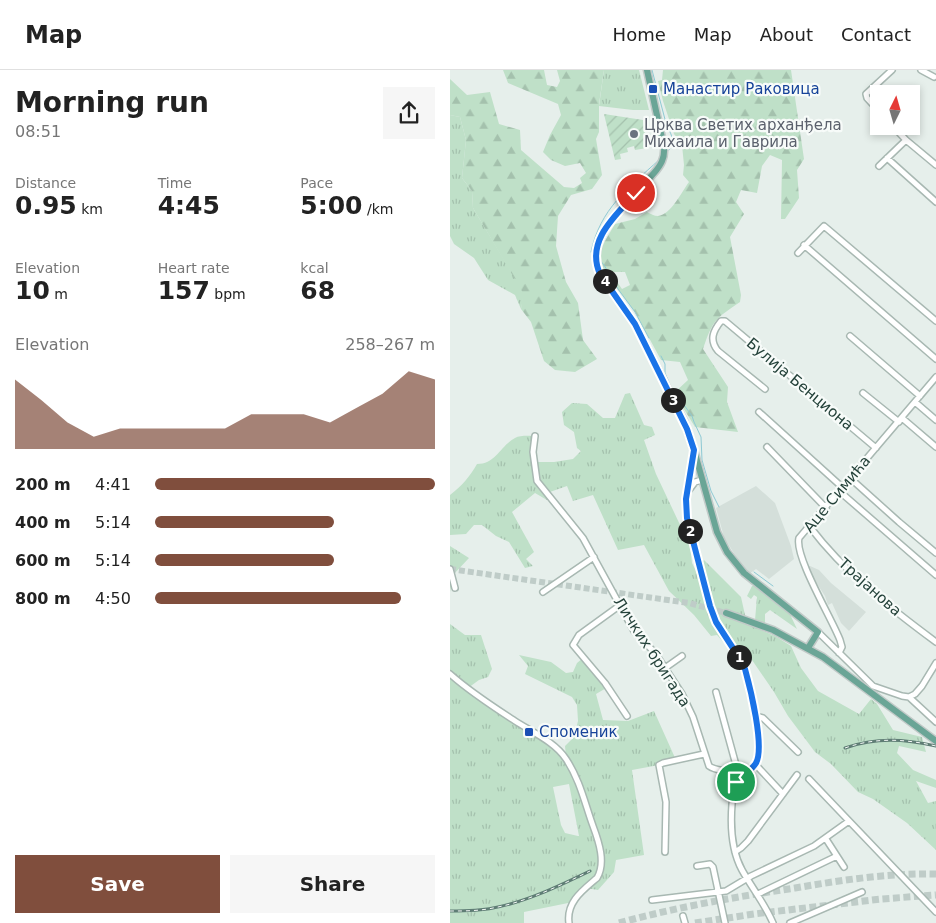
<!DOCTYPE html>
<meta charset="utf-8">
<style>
body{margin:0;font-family:"DejaVu Sans",sans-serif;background:#f6f6f6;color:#222;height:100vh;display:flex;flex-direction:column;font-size:19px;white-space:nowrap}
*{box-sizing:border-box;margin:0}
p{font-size:16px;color:#767676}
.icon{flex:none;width:28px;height:28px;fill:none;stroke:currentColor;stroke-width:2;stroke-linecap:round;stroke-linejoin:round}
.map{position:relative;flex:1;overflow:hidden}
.panel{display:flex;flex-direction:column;background:#fff;width:450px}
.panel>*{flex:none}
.needle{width:32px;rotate:5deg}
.fabs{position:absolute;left:420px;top:15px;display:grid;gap:10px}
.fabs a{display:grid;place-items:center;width:50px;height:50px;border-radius:0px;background:#fff;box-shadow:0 2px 8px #0003;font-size:25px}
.pin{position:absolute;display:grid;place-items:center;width:42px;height:42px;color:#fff;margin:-21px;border:2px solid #fff;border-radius:50%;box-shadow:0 1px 5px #0007}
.km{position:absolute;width:25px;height:25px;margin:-12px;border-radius:50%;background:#222;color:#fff;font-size:14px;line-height:25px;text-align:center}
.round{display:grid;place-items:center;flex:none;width:52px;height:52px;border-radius:0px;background:#f6f6f6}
.headline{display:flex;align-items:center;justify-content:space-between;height:85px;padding:0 15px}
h1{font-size:28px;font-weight:700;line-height:38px}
.metrics{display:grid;grid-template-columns:repeat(3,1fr);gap:8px;height:85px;padding:5px 15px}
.metrics div{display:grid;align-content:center}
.metrics b{font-size:25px;font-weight:700}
.metrics small{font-size:14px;font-weight:400}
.metrics p{font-size:14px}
.chart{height:140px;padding:10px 15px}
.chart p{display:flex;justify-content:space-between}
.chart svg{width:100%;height:90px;margin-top:5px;fill:#804e3d;opacity:.7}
.cta{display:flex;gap:10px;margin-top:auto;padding:10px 15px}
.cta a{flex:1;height:58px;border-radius:0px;background:#804e3d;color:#fff;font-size:20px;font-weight:700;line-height:58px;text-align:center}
.cta a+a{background:#f6f6f6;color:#222}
ul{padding:0 15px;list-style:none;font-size:16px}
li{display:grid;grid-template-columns:80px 60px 1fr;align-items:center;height:38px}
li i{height:12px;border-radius:6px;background:#804e3d}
header{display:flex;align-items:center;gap:30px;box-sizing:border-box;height:70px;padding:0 25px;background:#fff;border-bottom:1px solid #e0e0e0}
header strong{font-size:24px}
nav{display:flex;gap:28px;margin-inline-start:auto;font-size:18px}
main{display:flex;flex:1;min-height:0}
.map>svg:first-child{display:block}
</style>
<header>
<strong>Map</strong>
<nav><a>Home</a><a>Map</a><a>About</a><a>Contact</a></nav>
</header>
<main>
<section class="panel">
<div class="headline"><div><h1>Morning run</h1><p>08:51</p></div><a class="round"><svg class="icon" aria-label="share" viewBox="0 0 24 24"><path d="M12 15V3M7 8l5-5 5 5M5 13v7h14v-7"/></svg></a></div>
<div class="metrics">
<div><p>Distance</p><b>0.95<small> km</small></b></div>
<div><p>Time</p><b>4:45</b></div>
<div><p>Pace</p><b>5:00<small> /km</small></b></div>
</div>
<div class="metrics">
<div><p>Elevation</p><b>10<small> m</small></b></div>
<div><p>Heart rate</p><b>157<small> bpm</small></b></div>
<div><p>kcal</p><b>68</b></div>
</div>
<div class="chart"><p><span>Elevation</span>258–267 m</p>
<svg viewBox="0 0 160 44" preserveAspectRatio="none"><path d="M0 44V10L10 20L20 31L30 38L40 34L50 34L60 34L70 34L80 34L90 27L100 27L110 27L120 31L130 24L140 17L150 6L160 10V44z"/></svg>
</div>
<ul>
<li><b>200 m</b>4:41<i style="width:100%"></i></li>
<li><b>400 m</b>5:14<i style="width:64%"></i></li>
<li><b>600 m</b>5:14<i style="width:64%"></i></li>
<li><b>800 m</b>4:50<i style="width:88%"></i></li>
</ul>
<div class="cta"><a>Save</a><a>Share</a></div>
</section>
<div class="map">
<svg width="486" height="853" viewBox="0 0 486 853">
<defs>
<pattern id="grass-tufts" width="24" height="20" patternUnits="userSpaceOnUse" patternTransform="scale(1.25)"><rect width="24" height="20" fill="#bfe0c8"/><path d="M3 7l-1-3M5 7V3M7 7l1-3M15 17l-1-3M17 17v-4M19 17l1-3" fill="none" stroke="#a4c1ad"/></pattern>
<pattern id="forest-firs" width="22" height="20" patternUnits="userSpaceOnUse" patternTransform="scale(1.25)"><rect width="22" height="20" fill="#bfe0c8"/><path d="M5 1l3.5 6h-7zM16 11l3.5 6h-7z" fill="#a4c1ad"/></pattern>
<pattern id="garden-furrows" width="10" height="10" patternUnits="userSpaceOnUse" patternTransform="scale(1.25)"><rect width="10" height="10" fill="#bfe0c8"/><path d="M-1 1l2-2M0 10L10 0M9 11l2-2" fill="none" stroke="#a4c1ad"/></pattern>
</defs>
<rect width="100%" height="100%" fill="#e6efeb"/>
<path fill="#d4dfda" d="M306,416L325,433L341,476L344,489L319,509L306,499L299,504L291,495L274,467L266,438Z
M360,496L369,500L381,513L416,542L399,561L391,553L382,533L378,535L375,526L356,497Z"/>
<path fill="url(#grass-tufts)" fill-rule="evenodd" d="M154,0H189L199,40H183L149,36Z
M0,45L10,47L16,70L12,108L22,121L23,138L74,223L71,239L65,225L38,210L24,188L4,174L0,166Z
M180,323L194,355L202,357L205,365L194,370L206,404L240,476L242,493L246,501L254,490L291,527L297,554L325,566L341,576L351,598L368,621L409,644L421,629L427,634L443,660L472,667L476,682L449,676L447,683L463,700L486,710V718L466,711L478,733L486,731V780L457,753L423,729L408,722L381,694L365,682L338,646L324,622L302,590L295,581L288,579L282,582L267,565L261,566L244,545L219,521L194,475L168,480L143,425L123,431L117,416L97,423L101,428L97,430L85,423L62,442L84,482L76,489L83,496L75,498L59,472L46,466L32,455H24L16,464L0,465V425C12,416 20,406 27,394C46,394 51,375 65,368C70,365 80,366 85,366L84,392H104L123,389L131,381L127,378L124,362L114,355L112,342L122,333L137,334L153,348H165L175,324Z
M0,476L19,488L3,505L0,522Z
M302,516H306L338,540L347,559L320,540L315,544V555L305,550L307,527L304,525L301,529L297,526Z
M0,554L15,565H31L42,599L38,607L29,610L18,618L82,662L116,687L115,676L124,667L128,651L127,635L122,627L75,604L78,596L69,585L101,592L116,603L123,602L127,593L133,588L158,617L146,624L153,650L178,651L204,641L226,690L209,695L182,700L194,785L166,790L164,802L148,820L136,818L123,832L74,842V853H0ZM119,714L129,766H128L115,763L111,755L103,717Z"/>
<path fill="url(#forest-firs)" d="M53,0H94L97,15L107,17L110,11L107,0H154L149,34V62L146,69L152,105L142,119L121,125L108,146L106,176L116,212L128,233L133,270L147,289L125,302L105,300L94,291L81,252L71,239L73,223L23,138L22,121L12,108L16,70L10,47L0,45V9L17,25L40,22L49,54L70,60L71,80L114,117L124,118L132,113L130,108L136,103L130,93L115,96L101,90L93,82L100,65L111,45L108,34L58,13Z
M213,0H341L354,89L347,100L349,128L335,149H331L332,90L320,85L312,96L307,123L291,120L286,132L294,144L280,167L291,225L290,232C265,249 263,250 253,279L278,317L277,332L288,362L245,357L224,323L238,310L230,292L211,290L185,242L160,209L163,206L172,219L180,215L175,202H160L155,204C143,184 155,172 165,154L185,149L197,142C201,144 204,146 208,146C221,145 232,121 239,112L233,105L234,95L232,75L224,64L213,31L208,11L212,10Z"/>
<path fill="url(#garden-furrows)" d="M154,44L193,50L197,78L185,80L184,76L177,78L178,82L170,84L171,89L165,90Z"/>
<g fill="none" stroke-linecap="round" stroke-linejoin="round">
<path stroke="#8ec9d4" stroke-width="1" d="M202,0L217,57C223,66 224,71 219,80
M141,182C150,139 178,118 209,90
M149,189L154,195L168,219L185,242L199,268
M211,286L215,294V303L221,317L242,346L244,352L251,367L252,390L261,421L269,437
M304,502L323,516"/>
<path stroke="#bfccc8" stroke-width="6" stroke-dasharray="6 3" stroke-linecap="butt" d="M0,499L239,533L276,543"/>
<path stroke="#bfccc8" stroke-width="7" stroke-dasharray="7 3.5" stroke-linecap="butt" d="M169,853C227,837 285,827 345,818C392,810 439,803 486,804
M245,853L304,844L431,829L486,825"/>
<g stroke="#a8b8b2" stroke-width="8">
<path id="minor" d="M471,0L484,7
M429,41L417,28L416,24L442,0
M443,56L456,70L486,95
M437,88L486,132
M429,96L456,70
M354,175L486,289
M348,183L374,156L486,251
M400,266L470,326
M315,319L268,281C259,270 263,261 271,251H275L426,378
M413,323L449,352
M465,332L486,350
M309,342L392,417
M452,348L486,377
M85,366L83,382L87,411L133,468L184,561L205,583L232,624L243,647L259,696C269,703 281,698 289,709
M317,377L376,438
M244,383L236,429L237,448L260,536L266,552L290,589L295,599C300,618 314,673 307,691C302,702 288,706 284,717C280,744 279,776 292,800C302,818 315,834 323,853
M400,408L449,452L486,483
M239,420L245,412L252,410
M389,421L486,505
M360,457C395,503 440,538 486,572
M0,499L5,518
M93,522L144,487
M169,536L129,565L123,575L155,613L177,646
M368,562L423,616L452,626L459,627L465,624L472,616L486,593
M389,583L392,577L390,570C382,549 344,486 349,468L486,307
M215,598L232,586
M0,604C20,622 42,636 65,651C82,662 105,672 116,689C130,710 135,734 143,756C149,772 156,793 147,808C133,820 116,832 119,853
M266,622L286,695L284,703
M459,627L486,652
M305,646L313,648L348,682
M305,694L333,724
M359,709L486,842
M376,769L394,797
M215,782L216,732L209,695L213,693L254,684
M285,782L291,778L298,771L347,705
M247,796L260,794L263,797L275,853
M308,824L387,786
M202,830L276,821L301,806L364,776L399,751
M233,846L235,853
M340,853L412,822"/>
</g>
<g stroke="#c2cac8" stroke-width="9">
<path id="major" d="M197,0L214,77C215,88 211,95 204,103C181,129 133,166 150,204L185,254L234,351L244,380L267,462L277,482L294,503L368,562L358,578
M276,543L323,560L373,587L486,671"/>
</g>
<use href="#minor" stroke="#fff" stroke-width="5"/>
<use href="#major" stroke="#6aa596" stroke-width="6"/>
<g stroke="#5f7d75" stroke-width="3">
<path id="rail" d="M395,678C426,667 455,669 486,676
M0,841C14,841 29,841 43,838C76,832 109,816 140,801"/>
</g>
<use href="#rail" stroke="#f7fbf9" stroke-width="1" stroke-dasharray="4" stroke-linecap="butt"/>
</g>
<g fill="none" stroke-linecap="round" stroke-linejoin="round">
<g stroke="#fff" stroke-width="10">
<path id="route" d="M186,123C166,145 135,171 150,204L185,254L237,359L244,380L236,429L237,448L260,536L266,552L290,589L295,599C300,617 315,677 306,693C302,700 292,706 286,712"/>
</g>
<use href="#route" stroke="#1a73e8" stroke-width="6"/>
</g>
<g fill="#1a4fb4" stroke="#f7fbf9" stroke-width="2">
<rect x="198" y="14" width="10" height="10" rx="2.5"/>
<rect x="74" y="657" width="10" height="10" rx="2.5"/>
</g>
<circle fill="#6b7280" stroke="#f7fbf9" stroke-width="2" cx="184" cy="64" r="5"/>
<g text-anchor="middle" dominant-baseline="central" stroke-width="4.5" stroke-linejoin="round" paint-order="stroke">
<g font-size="15" fill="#164399" stroke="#f7fbf9" text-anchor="start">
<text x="213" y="19">Манастир Раковица</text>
<text x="89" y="662">Споменик</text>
</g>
<g font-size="15" fill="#5b616d" stroke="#f7fbf9" text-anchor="start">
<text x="194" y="55">Црква Светих арханђела<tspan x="194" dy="17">Михаила и Гаврила</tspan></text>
</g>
<g font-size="15" fill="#24423a" stroke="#f7fbf9">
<text transform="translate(350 314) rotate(40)">Булија Бенциона</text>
<text transform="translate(387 424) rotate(-50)">Аце Симића</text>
<text transform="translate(420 517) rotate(42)">Трајанова</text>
<text transform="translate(202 582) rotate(57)">Личких бригада</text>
</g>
</g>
</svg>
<div class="fabs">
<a><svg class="needle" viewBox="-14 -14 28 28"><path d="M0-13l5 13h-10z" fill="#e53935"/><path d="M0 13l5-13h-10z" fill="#767676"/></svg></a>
</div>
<div class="pin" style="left:286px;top:712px;background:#1e9e55"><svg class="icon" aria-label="arrive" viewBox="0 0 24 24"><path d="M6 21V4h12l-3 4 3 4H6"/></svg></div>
<div class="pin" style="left:186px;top:123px;background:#d93025"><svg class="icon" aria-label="check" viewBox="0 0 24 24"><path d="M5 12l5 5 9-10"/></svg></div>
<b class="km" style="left:289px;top:587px">1</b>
<b class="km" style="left:240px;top:461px">2</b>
<b class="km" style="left:223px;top:330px">3</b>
<b class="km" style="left:155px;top:211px">4</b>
</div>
</main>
